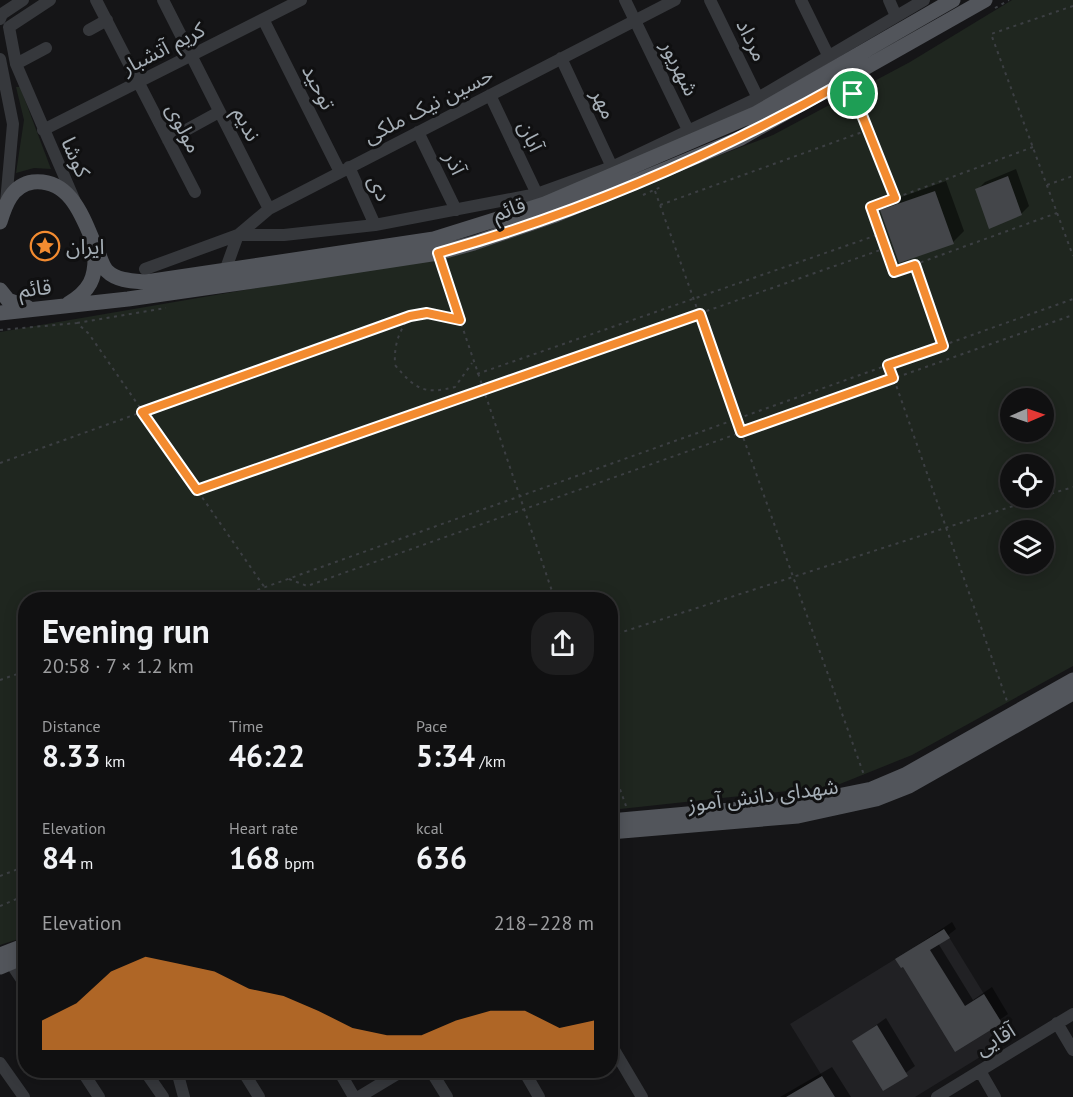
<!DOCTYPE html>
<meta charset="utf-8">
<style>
body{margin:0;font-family:"PT Sans","Noto Sans Arabic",sans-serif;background:#1e1e1f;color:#f1f3f6;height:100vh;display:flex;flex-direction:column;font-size:22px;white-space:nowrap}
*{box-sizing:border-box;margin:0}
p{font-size:20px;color:#9c9d9f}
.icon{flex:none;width:33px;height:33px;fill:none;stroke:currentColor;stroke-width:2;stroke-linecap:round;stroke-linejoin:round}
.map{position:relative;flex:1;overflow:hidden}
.side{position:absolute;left:18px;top:592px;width:600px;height:486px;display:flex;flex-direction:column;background:#101011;border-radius:24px;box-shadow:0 3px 15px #0003,0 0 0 2px #303031}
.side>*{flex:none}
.needle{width:39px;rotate:88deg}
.buttons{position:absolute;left:1000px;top:388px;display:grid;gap:12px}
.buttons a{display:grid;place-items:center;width:54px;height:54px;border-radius:50%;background:#101011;box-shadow:0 3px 15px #0003,0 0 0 2px #303031;font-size:30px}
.pin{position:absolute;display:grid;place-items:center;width:51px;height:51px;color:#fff;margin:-26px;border:3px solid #fff;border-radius:50%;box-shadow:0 2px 6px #0007}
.round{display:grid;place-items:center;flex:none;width:63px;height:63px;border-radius:24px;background:#1e1e1f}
.summary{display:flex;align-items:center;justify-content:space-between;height:102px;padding:0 24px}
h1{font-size:33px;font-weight:700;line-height:45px}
.figures{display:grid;grid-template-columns:repeat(3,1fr);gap:9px;height:102px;padding:6px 24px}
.figures div{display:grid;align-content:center}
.figures b{font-size:30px;font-weight:700}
.figures small{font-size:16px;font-weight:400}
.figures p{font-size:16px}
.chart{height:168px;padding:12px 24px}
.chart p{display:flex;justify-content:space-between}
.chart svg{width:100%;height:108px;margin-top:6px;fill:#f38b30;opacity:.7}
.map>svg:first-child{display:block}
</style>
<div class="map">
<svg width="1073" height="1097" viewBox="0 0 1073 1097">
<rect width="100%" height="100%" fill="#151517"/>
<path fill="#212124" d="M944,929L1011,1038L915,1097H835L790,1024Z"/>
<path fill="#1f261f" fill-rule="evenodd" d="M1012,0H1073V666L912,755L835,786L611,810L610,600H26L25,937L0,945V332L460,253L773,135L910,62ZM1011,399H1044V432H1011ZM1011,465H1044V498H1011ZM1011,531H1044V564H1011Z
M16,87H20L51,169L34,168L16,173L24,120Z"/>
<path fill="#0007" d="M1016,169L1029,206L1021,214L977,190L985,182Z
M946,181L964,231L953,242L882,211L893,200Z
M952,922L956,929L938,943L973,1000L992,987L1008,1014L956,1050L904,965L897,959Z
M886,1018L915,1066L884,1089L854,1041Z
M832,1067L851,1097H780Z"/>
<path fill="#44464a" d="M1008,176L1022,215L989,229L975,189Z
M935,191L954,244L899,263L880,210Z
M944,929L950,938L930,950L965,1006L984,994L1002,1023L955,1052L903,967L901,968L895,959Z
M877,1025L908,1076L883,1091L852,1041Z
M822,1076L835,1097H786Z"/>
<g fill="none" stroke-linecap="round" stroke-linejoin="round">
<path stroke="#3c3f43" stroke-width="2" stroke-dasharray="3 4.5" stroke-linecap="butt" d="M1073,6L991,34L1073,256
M995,8L1009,0
M852,91L895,197
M1033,147L871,207L894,272L1057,213
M1047,185L1073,176
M655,191L864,775
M643,195L663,186
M660,205L868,130
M915,265L943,346
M442,267L555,600
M410,316C398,333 394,345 395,365C415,389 424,395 455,387L472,363
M77,323L166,308
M0,330L77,323L89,334L265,588L267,600
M889,365L1007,701
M477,374L880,234
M0,463L410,316L427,313L460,320
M197,490L886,248
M1044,496L1073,487
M289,579L307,586L1073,315
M229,600L1073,299
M610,636L1038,498
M0,680L26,671
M610,761L626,806
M0,876L26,866
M0,906L26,895"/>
<path stroke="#36383c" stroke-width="12" d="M50,0L9,27L16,64L74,199
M96,0L195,192
M163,0L269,209
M625,0L689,132
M710,0L758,98
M801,0L828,55
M889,0L896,16
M0,19L2,14L23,0
M263,19L340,172
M89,30L107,20
M561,58L612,167
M0,59L13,124L6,202
M16,64L46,48
M490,95L537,194
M43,130L301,0
M418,132L456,210
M168,140L219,112
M349,167L375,225
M145,269L238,235H284L375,225L537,194L612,167L758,98L924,0
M225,271L238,235L269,209L675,0
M10,962L26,986
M1057,1023L1073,1050
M610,1043L642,1097
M0,1063L24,1097
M82,1071L99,1097
M145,1071L163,1097
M177,1071L184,1097
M243,1071L259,1097
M339,1071L354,1097
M431,1071L447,1097
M524,1071L539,1097
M980,1071L995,1097
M359,1097L402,1071
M937,1097L1073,1014"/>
<path stroke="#52555b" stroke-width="15" d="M0,222C5,205 12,185 33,182C74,178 85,225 99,255C101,260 103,267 107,271C117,281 133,281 146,282L434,239L545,204L755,114L953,0
M0,290L8,300L27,307
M68,304C90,291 96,278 95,253
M0,313L128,299L281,277L438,253L474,243L553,216L741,138L985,0
M610,821L798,804L872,789L905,775L1073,680
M610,832L798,816L876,799L909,786L1073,693
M0,955L26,945
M0,967L26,956"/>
</g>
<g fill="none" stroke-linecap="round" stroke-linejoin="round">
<g stroke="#fff" stroke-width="12">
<path id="route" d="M848,80L895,198L871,207L894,272L915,265L943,346L888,365L893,378L741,432L700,314L197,490L142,412L410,316L427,313L460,320L438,253C581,213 719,153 848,80Z"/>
</g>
<use href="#route" stroke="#f38b30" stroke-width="8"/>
</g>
<defs>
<g id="sight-ring" transform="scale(1.5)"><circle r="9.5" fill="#101011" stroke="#f38b30" stroke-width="1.5"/><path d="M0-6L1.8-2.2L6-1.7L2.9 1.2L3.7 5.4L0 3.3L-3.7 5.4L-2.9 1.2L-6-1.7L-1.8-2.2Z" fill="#f38b30"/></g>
</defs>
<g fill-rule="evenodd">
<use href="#sight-ring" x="45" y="246"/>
</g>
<g text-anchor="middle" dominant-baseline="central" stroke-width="6" stroke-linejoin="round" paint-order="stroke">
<g font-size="21" fill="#a6afb7" stroke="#101011">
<text transform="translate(752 40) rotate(64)">مرداد</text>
<text transform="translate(163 48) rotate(-27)">کریم آتشبار</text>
<text transform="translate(680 68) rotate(64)">شهریور</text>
<text transform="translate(319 87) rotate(63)">توحید</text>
<text transform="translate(604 104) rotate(65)">مهر</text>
<text transform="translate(428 105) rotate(-27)">حسین نیک ملکی</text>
<text transform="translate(247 124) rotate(63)">ندیم</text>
<text transform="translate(184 128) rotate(63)">مولوی</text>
<text transform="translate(531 136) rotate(65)">آبان</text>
<text transform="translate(76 157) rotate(66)">کوشا</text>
<text transform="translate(455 163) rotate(65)">آذر</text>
<text transform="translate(380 188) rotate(66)">دی</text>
<text transform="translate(509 209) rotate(-19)">قائم</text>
<text transform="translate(35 288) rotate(-6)">قائم</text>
<text transform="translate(763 795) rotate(-7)">شهدای دانش آموز</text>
<text transform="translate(995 1039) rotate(-31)">آقایی</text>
</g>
<g font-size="21" fill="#a6afb7" stroke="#101011" text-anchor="start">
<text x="66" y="246">ایران</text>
</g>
</g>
</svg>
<div class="buttons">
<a><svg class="needle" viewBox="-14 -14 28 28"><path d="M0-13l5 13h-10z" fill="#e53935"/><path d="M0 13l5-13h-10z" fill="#9c9d9f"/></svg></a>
<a><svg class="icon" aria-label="locate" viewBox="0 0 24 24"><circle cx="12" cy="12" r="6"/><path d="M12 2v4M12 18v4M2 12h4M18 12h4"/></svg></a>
<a><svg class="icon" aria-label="layers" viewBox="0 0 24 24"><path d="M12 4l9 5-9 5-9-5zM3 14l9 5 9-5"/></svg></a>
</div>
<div class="pin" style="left:853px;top:94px;background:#1e9e55"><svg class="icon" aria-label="arrive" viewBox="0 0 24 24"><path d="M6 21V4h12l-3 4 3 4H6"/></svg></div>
<section class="side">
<div class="summary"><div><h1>Evening run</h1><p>20:58 · 7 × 1.2 km</p></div><a class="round"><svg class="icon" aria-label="share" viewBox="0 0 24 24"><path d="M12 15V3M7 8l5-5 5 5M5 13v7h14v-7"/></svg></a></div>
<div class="figures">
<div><p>Distance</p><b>8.33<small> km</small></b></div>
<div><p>Time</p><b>46:22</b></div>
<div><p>Pace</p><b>5:34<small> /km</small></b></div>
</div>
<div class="figures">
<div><p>Elevation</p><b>84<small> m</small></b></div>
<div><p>Heart rate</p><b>168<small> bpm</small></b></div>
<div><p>kcal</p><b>636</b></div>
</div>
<div class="chart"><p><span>Elevation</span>218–228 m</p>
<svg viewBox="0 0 160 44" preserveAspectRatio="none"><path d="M0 44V32L10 25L20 12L30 6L40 9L50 12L60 19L70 22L80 28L90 35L100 38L110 38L120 32L130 28L140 28L150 35L160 32V44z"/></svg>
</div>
</section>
</div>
